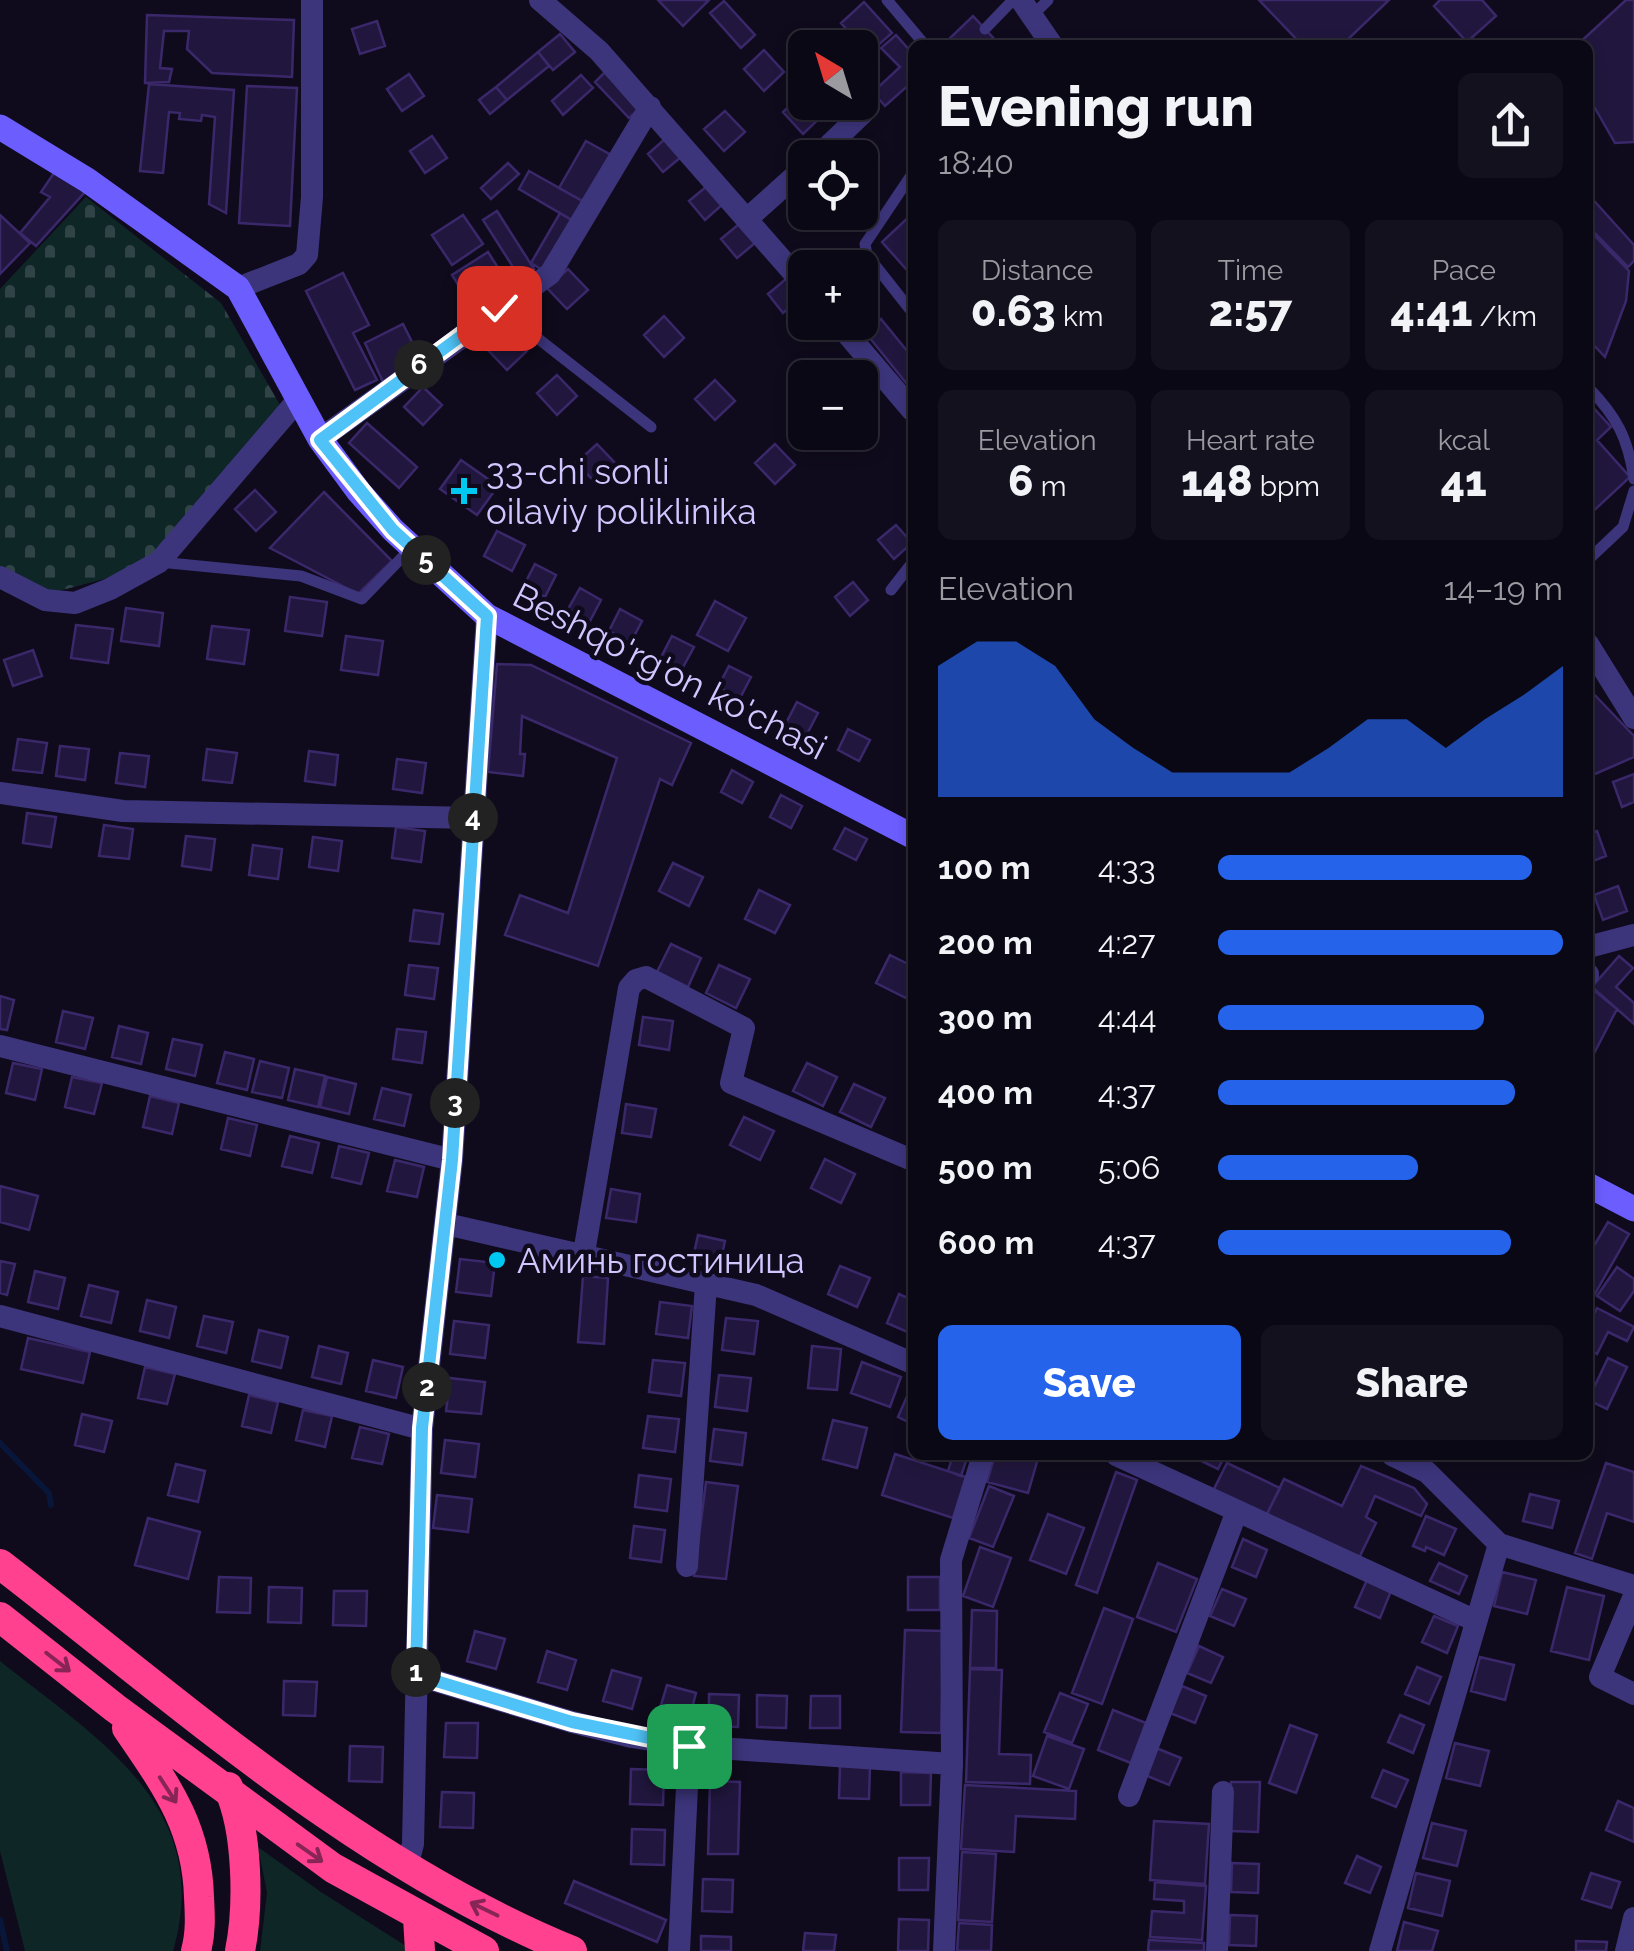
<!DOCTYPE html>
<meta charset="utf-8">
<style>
body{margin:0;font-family:Raleway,sans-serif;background:#14111e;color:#f1f3f6;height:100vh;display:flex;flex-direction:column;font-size:38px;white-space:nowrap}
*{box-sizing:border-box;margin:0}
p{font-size:32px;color:#9a9aa0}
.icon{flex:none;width:55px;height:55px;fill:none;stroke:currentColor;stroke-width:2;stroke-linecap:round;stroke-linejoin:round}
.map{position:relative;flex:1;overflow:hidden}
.details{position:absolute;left:908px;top:40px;width:685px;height:1420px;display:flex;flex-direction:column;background:#0b0815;border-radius:15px;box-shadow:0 5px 15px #0003,0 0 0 2px #2b2934}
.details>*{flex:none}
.needle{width:65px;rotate:322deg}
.fabs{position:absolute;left:788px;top:30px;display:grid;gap:20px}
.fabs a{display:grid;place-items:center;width:90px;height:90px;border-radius:15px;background:#0b0815;box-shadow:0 5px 15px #0003,0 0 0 2px #2b2934;font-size:50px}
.pin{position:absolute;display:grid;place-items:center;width:85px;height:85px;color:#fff;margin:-42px;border-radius:20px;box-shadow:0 5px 15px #0006}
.km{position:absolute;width:50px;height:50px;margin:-25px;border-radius:50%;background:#222;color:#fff;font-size:28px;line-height:50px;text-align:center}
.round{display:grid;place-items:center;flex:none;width:105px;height:105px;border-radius:15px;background:#14111e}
.summary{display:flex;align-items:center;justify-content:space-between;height:170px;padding:0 30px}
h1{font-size:55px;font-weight:800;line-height:75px}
.stats{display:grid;grid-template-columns:repeat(3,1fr);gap:15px;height:170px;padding:10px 30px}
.stats div{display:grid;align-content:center;border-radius:15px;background:#14111e;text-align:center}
.stats b{font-size:42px;font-weight:800}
.stats small{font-size:28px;font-weight:400}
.stats p{font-size:28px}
.chart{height:280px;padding:20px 30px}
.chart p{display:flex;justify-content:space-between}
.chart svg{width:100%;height:180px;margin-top:10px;fill:#2563eb;opacity:.7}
.primary-button{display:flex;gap:20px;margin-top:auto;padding:20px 30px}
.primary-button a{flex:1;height:115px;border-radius:15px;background:#2563eb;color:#fff;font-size:40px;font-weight:800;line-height:115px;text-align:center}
.primary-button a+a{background:#14111e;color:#f1f3f6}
ul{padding:0 30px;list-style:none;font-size:32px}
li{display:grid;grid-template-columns:160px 120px 1fr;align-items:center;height:75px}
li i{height:25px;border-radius:12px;background:#2563eb}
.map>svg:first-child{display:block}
</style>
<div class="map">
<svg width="1634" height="1951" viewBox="0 0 1634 1951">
<defs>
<pattern id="cemetery-stones" width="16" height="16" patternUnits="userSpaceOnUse" patternTransform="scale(2.5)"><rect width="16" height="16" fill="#0e2626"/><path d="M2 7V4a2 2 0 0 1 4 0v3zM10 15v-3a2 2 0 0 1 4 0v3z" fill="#304447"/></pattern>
</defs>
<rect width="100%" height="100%" fill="#0f0b1c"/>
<path fill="#0e2626" d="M0,1661C96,1738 215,1806 173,1951H25L0,1851Z
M258,1847L321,1892L406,1946L407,1951H260L267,1893Z"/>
<path fill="url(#cemetery-stones)" d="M86,197L221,303L280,405L153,555L123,574L51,593L0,567V289Z"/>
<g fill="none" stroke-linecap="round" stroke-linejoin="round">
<path stroke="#081639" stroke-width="6" d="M0,1443L49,1493L51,1505
M0,1920L7,1951"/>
</g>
<path fill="#21173e" stroke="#3a286a" stroke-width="2.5" d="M658,0H709L683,26Z
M1259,0H1389L1342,45H1302Z
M1440,0H1482L1496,16L1467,42L1434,6Z
M1626,0H1634V142L1615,143L1588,96V45H1577Z
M724,1L755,35L741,48L710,13Z
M864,2L892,33L868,54L841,23Z
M147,15L294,20L292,77L212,73L187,49L189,31H164L160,68L172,69L169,82L145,83Z
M973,16L998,43L996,45H951L947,41Z
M377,21L385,46L360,54L352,29Z
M560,34L575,52L553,70L538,52Z
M896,35L912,53V82L885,106L873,92L900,67L881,48Z
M764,50L784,72L764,91L744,69Z
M538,52L549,66L507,100L496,87Z
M605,72L639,109L629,118L595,82Z
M409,74L424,96L402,111L387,89Z
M581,75L593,88L563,115L552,101Z
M149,84L234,90L226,213L209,204L215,117L202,115L201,121L179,119L180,113L169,112L163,173L140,171Z
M247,86L297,88L290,226L239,223Z
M496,87L507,100L490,114L479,100Z
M803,93L805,102H812L823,115L803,134L783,112Z
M725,111L745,132L724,151L704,129Z
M432,136L447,158L425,173L410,151Z
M666,138L681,157L663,172L648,154Z
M586,141L613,156L586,203L559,188Z
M508,163L519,174L491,199L481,188Z
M529,171L586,203L575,222L519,189Z
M54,173L85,192L36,246L20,233L50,197L41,192Z
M707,186L723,204L705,220L689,201Z
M1588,194L1634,245V261L1628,267L1588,226Z
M497,211L534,269L520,278L483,220Z
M560,213L575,222L546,272L531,263Z
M912,214V264L906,269L882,242Z
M0,215L30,243L0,274Z
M463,215L483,244L452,265L432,235Z
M739,224L755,243L737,258L721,239Z
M1588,229L1629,271L1626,301L1605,357L1588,339Z
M488,252L514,293L500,301L496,294L473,309L452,275Z
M568,269L588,290L567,309L547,288Z
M343,273L369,325L353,333L377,380L355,390L306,291Z
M786,279L802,297L783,313L768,294Z
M664,316L684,338L664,357L644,335Z
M881,319L912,357L911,389L865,332Z
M403,324L415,348L405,353L412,367L383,382L365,343Z
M507,330L527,351L507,370L487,349Z
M557,375L577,396L557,415L537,393Z
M715,380L735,401L715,420L695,399Z
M423,387L442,405L423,425L404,407Z
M1588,402L1611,427L1597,440L1630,477L1588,516Z
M367,423L417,467L399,488L349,443Z
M597,444L617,465L597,484L576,463Z
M775,444L795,465L775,484L755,463Z
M461,460L498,486L477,515L440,489Z
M255,490L276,512L256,531L235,509Z
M324,492L392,561L358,594L270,548Z
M896,525L912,543L894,559L878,540Z
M497,531L525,545L512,571L484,556Z
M535,564L556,575L545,597L524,585Z
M853,582L868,600L850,616L835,597Z
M580,588L601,600L590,621L568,609Z
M290,597L327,602L322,636L285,631Z
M715,601L746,618L728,651L697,635Z
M126,608L163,613L159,646L121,641Z
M620,609L642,621L631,642L609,631Z
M76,625L113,629L108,663L71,658Z
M212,626L249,630L244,664L207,659Z
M346,636L383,641L378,675L341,670Z
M672,636L694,647L682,669L661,657Z
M33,650L42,676L13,686L4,660Z
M497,664L531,665L691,743L672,785L660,779L598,966L505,935L520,895L568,913L617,758L522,716L520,754H525L523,776L488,772Z
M729,666L751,677L740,698L718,687Z
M1588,688L1634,736V757L1588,777Z
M797,702L818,713L807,734L786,723Z
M848,729L870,740L859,761L838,750Z
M18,739L47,743L42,773L13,770Z
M60,746L89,749L85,780L56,776Z
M207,749L237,753L232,783L203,780Z
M309,751L338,755L335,785L305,781Z
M120,753L149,756L145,787L116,783Z
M397,759L426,763L422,793L393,789Z
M732,770L753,782L742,803L721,792Z
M1634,774V802L1622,807L1613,782Z
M781,795L802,806L791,828L770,817Z
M27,813L56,817L51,847L23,843Z
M104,825L133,829L129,859L99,856Z
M396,827L425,831L421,862L392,858Z
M845,828L867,839L856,860L834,849Z
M1597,831L1606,856L1588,863V834Z
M186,836L215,839L211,870L182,866Z
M313,837L342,841L338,871L309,867Z
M253,845L282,849L278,879L249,875Z
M673,863L703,877L689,906L659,891Z
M1618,886L1627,911L1603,920L1594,895Z
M759,890L790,905L775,933L745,919Z
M414,910L443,914L439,944L410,941Z
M671,944L701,958L688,987L657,972Z
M890,955L912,966V986L906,998L876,983Z
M1619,956L1633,968L1616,987L1634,1003V1024L1592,987Z
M409,965L438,968L434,999L405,995Z
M719,965L750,979L736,1008L706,993Z
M1591,988L1617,1009L1588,1065V995Z
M0,996L14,1000L7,1030L0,1029Z
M63,1011L93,1018L85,1049L56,1042Z
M643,1017L673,1021L669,1050L639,1045Z
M119,1026L148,1033L141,1064L112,1057Z
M397,1029L426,1032L422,1063L393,1059Z
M173,1039L202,1045L195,1076L166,1069Z
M225,1052L254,1059L247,1090L217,1083Z
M260,1061L289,1068L282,1098L252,1092Z
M13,1063L42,1069L35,1100L6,1093Z
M807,1063L837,1077L823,1106L793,1091Z
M295,1069L325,1076L318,1107L288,1100Z
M72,1077L102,1083L94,1114L65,1107Z
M327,1077L356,1084L349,1114L320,1107Z
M854,1084L885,1098L871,1127L840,1112Z
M382,1088L411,1095L404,1126L374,1119Z
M150,1096L179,1103L172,1134L143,1127Z
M626,1104L656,1109L651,1137L622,1133Z
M744,1117L774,1131L760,1160L730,1145Z
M228,1118L257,1125L250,1156L221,1149Z
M290,1136L319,1143L312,1173L282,1166Z
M339,1146L369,1153L361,1184L332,1177Z
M825,1159L855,1174L841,1203L811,1188Z
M395,1160L424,1167L417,1197L387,1191Z
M0,1186L38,1196L29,1230L0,1222Z
M611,1189L640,1194L636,1222L606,1218Z
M1608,1222L1629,1234L1592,1299L1588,1296V1249L1591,1251Z
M698,1235L725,1241L719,1268L692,1262Z
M460,1259L495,1263L491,1296L456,1292Z
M0,1261L15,1264L7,1295L0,1293Z
M840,1266L870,1278L857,1307L828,1294Z
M1617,1267L1634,1279V1291L1620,1311L1597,1296Z
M35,1271L65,1278L58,1309L28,1302Z
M583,1276L608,1278L604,1344L578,1342Z
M89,1285L118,1292L111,1323L81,1316Z
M899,1294L912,1300V1334L887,1323Z
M147,1300L176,1307L169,1338L140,1331Z
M660,1302L692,1306L688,1338L656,1334Z
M1597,1308L1634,1327L1627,1341L1608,1332L1597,1354L1588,1349V1326Z
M204,1316L233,1322L226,1353L197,1346Z
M726,1318L758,1321L754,1354L722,1350Z
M454,1321L489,1325L485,1358L450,1354Z
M259,1330L288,1337L281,1368L252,1361Z
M28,1338L90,1352L83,1383L21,1369Z
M319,1346L348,1353L341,1384L312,1377Z
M812,1346L841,1349L837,1390L808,1388Z
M1608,1358L1627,1367L1607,1409L1588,1400Z
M373,1360L403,1367L396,1398L366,1391Z
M653,1360L685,1363L681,1396L649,1392Z
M862,1362L901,1377L890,1407L851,1393Z
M145,1367L175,1374L167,1404L138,1398Z
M719,1375L751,1378L747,1411L715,1407Z
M450,1378L485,1382L481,1414L446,1411Z
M912,1385V1424L898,1417Z
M249,1395L278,1402L271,1433L242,1426Z
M303,1410L332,1416L325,1447L296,1440Z
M82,1414L112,1421L104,1452L75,1445Z
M648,1416L679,1419L675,1452L643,1448Z
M833,1420L867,1428L857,1468L823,1459Z
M360,1427L389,1434L382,1464L352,1458Z
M714,1429L746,1433L742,1465L710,1461Z
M445,1440L479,1444L475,1477L441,1473Z
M895,1454L966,1477L953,1518L882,1495Z
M953,1455H968L961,1476L948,1471Z
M995,1455H1039L1028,1493L987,1482Z
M1189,1455H1225L1218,1469Z
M1227,1463L1280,1488L1266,1516L1213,1491Z
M1606,1463L1634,1472V1522L1607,1513L1592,1559L1575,1553Z
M176,1464L205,1471L198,1502L168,1495Z
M1361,1466L1414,1488L1427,1504L1421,1516L1375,1496L1366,1517L1376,1523L1358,1560L1266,1516L1284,1479L1342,1506Z
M1116,1472L1137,1480L1097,1593L1076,1585Z
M639,1475L671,1479L667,1511L635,1507Z
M706,1482L738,1486L726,1579L694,1576Z
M989,1486L1014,1496L993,1547L969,1538Z
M1530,1494L1559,1501L1552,1528L1523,1521Z
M437,1495L472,1499L468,1532L433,1528Z
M1048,1514L1084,1528L1066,1574L1030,1560Z
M1426,1516L1456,1529L1444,1555L1426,1547L1425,1551L1413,1546Z
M148,1518L200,1532L188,1579L135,1565Z
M634,1526L665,1530L661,1562L630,1558Z
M1243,1539L1267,1550L1256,1577L1232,1567Z
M980,1547L1011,1558L993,1607L963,1596Z
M1158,1563L1197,1579L1176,1632L1137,1617Z
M1439,1563L1467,1576L1459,1594L1430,1581Z
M1502,1572L1536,1580L1527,1614L1494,1606Z
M219,1577L251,1578L250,1613L217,1612Z
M908,1577H940V1610H908Z
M1367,1580L1391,1591L1380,1618L1355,1607Z
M269,1587L302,1588L301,1623L268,1622Z
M1567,1587L1604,1596L1589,1660L1551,1651Z
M1222,1589L1246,1599L1234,1626L1210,1616Z
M334,1591H367L366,1626L333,1625Z
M1104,1608L1133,1619L1102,1704L1072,1693Z
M972,1610L997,1611L996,1668H970Z
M1434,1616L1458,1626L1447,1653L1422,1642Z
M905,1630L944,1631L941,1733L901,1732Z
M475,1631L505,1639L496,1669L467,1661Z
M1199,1646L1223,1657L1211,1683L1187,1673Z
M547,1651L576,1660L567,1690L538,1682Z
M1480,1657L1514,1665L1505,1700L1471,1691Z
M1417,1667L1441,1677L1429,1704L1405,1694Z
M970,1669L1002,1670L999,1754L1031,1755L1030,1784L966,1782Z
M612,1670L641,1678L632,1709L603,1701Z
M284,1681L317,1682L315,1716L283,1715Z
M667,1685L696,1693L688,1724L658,1715Z
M1182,1686L1206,1696L1195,1723L1170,1713Z
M1060,1693L1088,1704L1072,1743L1044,1732Z
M709,1694L739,1695L738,1727L709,1726Z
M757,1695L787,1696L786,1728L757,1727Z
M811,1696H840V1728H810Z
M1113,1710L1146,1723L1131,1763L1098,1750Z
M1400,1715L1424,1725L1413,1753L1388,1742Z
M446,1723H478L477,1758L444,1757Z
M1290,1725L1317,1735L1296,1793L1269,1783Z
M1047,1736L1084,1749L1069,1789L1033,1776Z
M1455,1743L1489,1751L1480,1786L1446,1778Z
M350,1746L383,1747L382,1782L349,1781Z
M1156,1748L1181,1758L1169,1785L1145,1775Z
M840,1766H870L869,1799L839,1798Z
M631,1769L664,1770L663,1805L630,1804Z
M1383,1770L1408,1780L1396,1807L1372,1797Z
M901,1772L931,1773L930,1805H901Z
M710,1781L740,1782L738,1854H708Z
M1231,1782H1260L1258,1832L1230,1831Z
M965,1785L1076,1791L1075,1819L1016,1816L1014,1852L961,1849Z
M442,1792L474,1793L473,1828L440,1827Z
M1618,1801L1634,1808V1842L1606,1830Z
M1154,1821L1209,1824L1205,1884L1150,1880Z
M1432,1823L1466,1831L1457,1866L1423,1858Z
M632,1829L665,1830L664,1865L631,1864Z
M962,1852L996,1854L992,1922L958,1920Z
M1357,1856L1381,1867L1370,1893L1345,1883Z
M899,1858H929L928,1890H899Z
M1232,1863L1259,1864L1258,1893L1231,1892Z
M1416,1873L1450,1881L1442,1916L1408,1908Z
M1591,1873L1620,1882L1611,1908L1582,1899Z
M703,1879L733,1880L732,1912L702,1911Z
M574,1881L666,1920L657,1942L565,1903Z
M1155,1882L1206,1886L1202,1940L1150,1937L1152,1911L1184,1913V1901L1154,1899Z
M1230,1915L1257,1916L1256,1946L1229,1945Z
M899,1919L929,1920L928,1951H898Z
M1404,1922L1438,1931L1432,1951H1397Z
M959,1923L992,1925L991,1951H957Z
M805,1933L836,1935L834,1951H803Z
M701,1936L731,1937V1951H701Z
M1149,1940L1204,1943V1951H1148Z
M1576,1941L1607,1942L1606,1951H1576Z"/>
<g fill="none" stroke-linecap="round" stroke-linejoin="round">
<path stroke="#3d357c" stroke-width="11" d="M887,0L925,45
M1032,16L1048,0
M985,29L1013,0
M912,174L865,244L867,255L912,312
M499,308L651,427
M1588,387C1617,417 1628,438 1634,479
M1588,560L1623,527L1634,491
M159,562L301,576L362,599L412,547
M891,590L912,563"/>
<path stroke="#3d357c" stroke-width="22" d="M540,0L599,51L805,286
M1021,0L1052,45
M816,158L869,107V97L860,86
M747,219L805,167
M238,288L299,264L307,255L312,197V0
M837,322L912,410
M320,439L550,274L650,107
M0,577L45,600L75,603L110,589L159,562L297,401
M1588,644L1634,718
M0,793L123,811L473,818
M1588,947L1634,935
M1588,974V975
M0,1046L452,1160
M446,1224L756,1295L912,1363
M584,1253L629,988L636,980L646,977L744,1028L731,1083L912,1160
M0,1316L422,1429
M1116,1455L1476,1621
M1392,1455L1427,1472L1499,1544L1634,1586
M687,1566L706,1284
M1634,1596L1600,1677L1634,1694
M416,1675L572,1722L632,1737L689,1746L952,1764
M1129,1796L1237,1511
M407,1867L413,1844L422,1429L452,1160L487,616
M679,1951L689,1746
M944,1951L952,1764L951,1560L983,1455
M1217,1951L1223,1792
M1380,1951L1499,1544
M1626,1951L1634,1918"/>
<path stroke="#6c5dff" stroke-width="25" d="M0,127L87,180L238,288L320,439L359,492L393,530L487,616L912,836
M1588,1185L1634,1209"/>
<path stroke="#ff418f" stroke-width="30" d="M0,1564C182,1704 357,1863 572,1951
M0,1617L115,1708L333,1868L484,1951
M127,1728C165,1784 197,1826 199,1897C200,1915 201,1933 196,1951
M228,1787C248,1829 249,1906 240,1951
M418,1917L420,1951"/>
</g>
<defs><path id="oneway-shaft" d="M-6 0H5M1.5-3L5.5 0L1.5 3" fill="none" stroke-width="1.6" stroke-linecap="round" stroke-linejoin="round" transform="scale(2.5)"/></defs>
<g stroke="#872656">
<use href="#oneway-shaft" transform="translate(58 1662) rotate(38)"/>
<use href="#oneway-shaft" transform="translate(168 1790) rotate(57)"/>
<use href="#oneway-shaft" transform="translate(310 1853) rotate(35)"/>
<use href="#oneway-shaft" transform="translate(484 1909) rotate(-154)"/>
</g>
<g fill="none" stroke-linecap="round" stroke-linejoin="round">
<g stroke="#fff" stroke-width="20">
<path id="route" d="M499,308L320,440L393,530L487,616L452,1160L422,1428L416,1675L572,1722L689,1746"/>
</g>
<use href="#route" stroke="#4fc3f7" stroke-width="12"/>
</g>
<g fill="#00c9f1" stroke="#0f0b1c" stroke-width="4">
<path d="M459 476h10v10h10v10h-10v10h-10v-10h-10v-10h10z"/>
<circle cx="497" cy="1260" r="10"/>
</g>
<g text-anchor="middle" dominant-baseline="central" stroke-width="9" stroke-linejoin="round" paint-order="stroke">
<g font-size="35" fill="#d1c6ff" stroke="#0f0b1c" text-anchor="start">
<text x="486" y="471">33-chi sonli<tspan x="486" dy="40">oilaviy poliklinika</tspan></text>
<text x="517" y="1260">Аминь гостиница</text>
</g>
<g font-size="35" fill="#d1c6ff" stroke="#0f0b1c">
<text transform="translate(670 671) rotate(27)">Beshqo'rg'on ko'chasi</text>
</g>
</g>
</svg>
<div class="fabs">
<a><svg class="needle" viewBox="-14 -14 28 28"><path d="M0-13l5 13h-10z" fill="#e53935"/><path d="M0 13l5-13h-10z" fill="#9a9aa0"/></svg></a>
<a><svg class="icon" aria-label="locate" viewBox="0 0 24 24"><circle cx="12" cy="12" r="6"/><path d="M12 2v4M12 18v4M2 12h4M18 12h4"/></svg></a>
<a>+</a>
<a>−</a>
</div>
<div class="pin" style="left:689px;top:1746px;background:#1e9e55"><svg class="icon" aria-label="arrive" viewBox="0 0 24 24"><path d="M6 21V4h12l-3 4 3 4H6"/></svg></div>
<div class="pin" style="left:499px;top:308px;background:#d93025"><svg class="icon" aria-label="check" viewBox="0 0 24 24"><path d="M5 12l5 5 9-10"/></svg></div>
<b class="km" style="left:416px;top:1672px">1</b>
<b class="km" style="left:427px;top:1387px">2</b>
<b class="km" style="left:455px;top:1103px">3</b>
<b class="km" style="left:473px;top:818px">4</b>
<b class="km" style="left:426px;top:560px">5</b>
<b class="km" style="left:419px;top:365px">6</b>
<section class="details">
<div class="summary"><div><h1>Evening run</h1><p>18:40</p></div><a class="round"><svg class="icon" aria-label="share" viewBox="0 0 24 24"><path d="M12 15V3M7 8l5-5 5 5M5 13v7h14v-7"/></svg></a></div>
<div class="stats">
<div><p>Distance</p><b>0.63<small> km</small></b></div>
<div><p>Time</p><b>2:57</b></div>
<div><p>Pace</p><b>4:41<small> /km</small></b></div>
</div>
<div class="stats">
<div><p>Elevation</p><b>6<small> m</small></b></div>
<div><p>Heart rate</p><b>148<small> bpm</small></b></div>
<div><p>kcal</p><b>41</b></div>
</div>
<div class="chart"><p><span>Elevation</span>14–19 m</p>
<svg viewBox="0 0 160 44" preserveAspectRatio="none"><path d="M0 44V12L10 6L20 6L30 12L40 25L50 32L60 38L70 38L80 38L90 38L100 32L110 25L120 25L130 32L140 25L150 19L160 12V44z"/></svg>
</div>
<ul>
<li><b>100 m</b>4:33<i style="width:91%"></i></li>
<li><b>200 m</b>4:27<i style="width:100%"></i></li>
<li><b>300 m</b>4:44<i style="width:77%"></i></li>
<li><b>400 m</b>4:37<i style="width:86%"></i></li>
<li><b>500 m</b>5:06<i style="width:58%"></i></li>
<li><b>600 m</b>4:37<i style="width:85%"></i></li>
</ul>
<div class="primary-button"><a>Save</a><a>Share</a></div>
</section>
</div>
